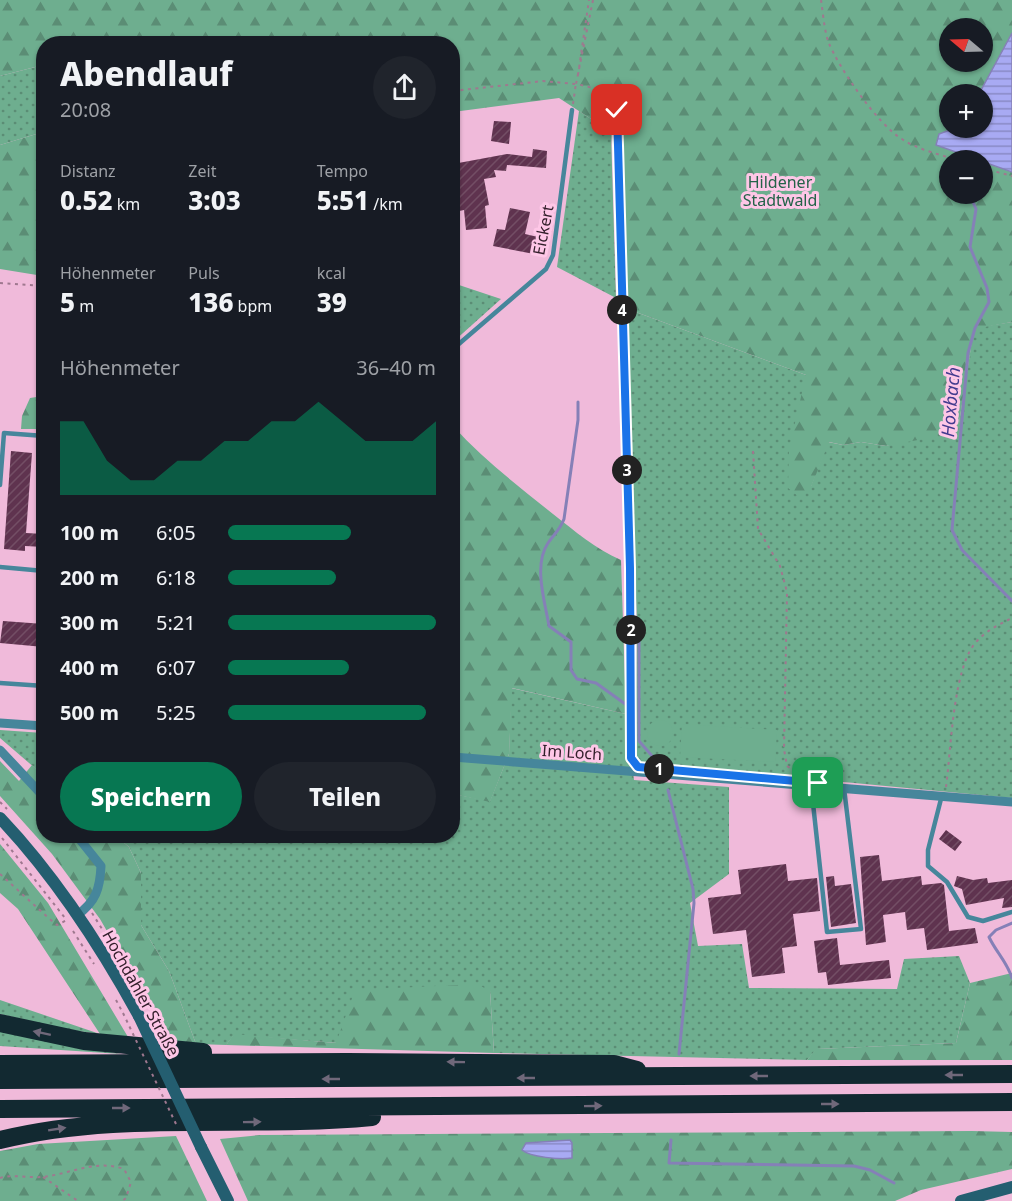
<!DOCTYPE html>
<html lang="de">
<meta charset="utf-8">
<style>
body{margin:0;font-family:"Noto Sans",sans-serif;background:#20242c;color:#f1f3f6;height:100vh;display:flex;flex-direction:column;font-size:22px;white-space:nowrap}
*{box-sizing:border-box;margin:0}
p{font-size:20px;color:#9ea1a6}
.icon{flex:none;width:33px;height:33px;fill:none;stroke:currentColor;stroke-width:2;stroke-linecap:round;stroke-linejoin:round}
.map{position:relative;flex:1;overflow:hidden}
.details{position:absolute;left:36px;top:36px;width:424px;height:807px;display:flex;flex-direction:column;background:#171b24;border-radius:24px;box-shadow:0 2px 4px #0004}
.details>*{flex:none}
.needle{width:39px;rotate:289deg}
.controls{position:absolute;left:939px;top:18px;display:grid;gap:12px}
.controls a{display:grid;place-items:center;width:54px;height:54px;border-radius:50%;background:#171b24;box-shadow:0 2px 4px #0004;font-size:30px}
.pin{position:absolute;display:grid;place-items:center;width:51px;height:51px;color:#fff;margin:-26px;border-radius:12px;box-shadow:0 3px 9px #0006}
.km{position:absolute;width:30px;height:30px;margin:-15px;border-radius:50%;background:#222;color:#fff;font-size:16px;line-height:30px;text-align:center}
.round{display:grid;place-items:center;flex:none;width:63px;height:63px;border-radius:32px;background:#20242c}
.overview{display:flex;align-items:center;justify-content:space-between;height:102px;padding:0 24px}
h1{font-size:33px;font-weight:800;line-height:45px}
.figures{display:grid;grid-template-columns:repeat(3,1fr);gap:9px;height:102px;padding:6px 24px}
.figures div{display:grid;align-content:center}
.figures b{font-size:26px;font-weight:800}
.figures small{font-size:16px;font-weight:400}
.figures p{font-size:16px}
.chart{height:168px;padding:12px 24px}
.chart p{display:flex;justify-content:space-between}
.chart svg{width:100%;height:108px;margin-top:6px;fill:#077752;opacity:.7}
.primary-button{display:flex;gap:12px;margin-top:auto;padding:12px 24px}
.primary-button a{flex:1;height:69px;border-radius:36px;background:#077752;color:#fff;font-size:24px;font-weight:800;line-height:69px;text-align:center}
.primary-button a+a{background:#20242c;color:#f1f3f6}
ul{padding:0 24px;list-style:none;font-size:20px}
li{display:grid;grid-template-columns:96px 72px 1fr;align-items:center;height:45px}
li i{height:15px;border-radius:8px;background:#077752}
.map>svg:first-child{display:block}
</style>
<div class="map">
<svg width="1012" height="1201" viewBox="0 0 1012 1201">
<defs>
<pattern id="grass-dots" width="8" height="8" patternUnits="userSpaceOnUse" patternTransform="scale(1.5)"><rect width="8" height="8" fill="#6eae8f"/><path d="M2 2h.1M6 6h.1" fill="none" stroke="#5b8d75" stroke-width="1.8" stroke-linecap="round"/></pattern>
<pattern id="forest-firs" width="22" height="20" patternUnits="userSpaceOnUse" patternTransform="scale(1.5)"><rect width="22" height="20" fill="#6eae8f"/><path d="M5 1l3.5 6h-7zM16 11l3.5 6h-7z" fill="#5b8d75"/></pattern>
<pattern id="water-rules" width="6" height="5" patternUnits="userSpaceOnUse" patternTransform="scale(1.5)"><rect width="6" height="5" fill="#a8aaf3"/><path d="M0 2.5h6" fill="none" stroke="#898ac5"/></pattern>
<pattern id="building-hatch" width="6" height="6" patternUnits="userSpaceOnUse" patternTransform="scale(1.5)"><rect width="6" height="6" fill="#5f334f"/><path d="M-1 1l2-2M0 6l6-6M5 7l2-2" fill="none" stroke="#734e65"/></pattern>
</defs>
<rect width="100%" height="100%" fill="#f0bada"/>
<path fill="url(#grass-dots)" d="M43,65V132L0,145V76Z
M579,111L611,132L616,298L557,267Z
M453,283L501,299L453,342Z
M625,308L806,375L811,486L828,442L843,445L861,442L886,446L959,423L974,328L1012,322V798L635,762L637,624Z
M511,688L626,714L634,780L729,787V874L690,903L698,946L742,944L749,988L897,989L904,959L959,956L970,983L956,1043L817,1049L807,1060L494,1053L490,991L337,1043L234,1035L226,1045L196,1044L169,971L141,925V873L129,847L116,836H453V794L490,801L509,754Z
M0,730L43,733V775L0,738Z
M0,1000L100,1034L70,1030L4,1015L0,1014Z
M0,1030L121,1054L0,1046Z"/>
<path fill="url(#forest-firs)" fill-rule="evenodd" d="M0,0H1012V33L979,94H950V128H955L939,134L936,144L978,160H950V194H982L983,162L1012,172V322L974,329L959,423L923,439L886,446L861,442L843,445L829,442L811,487L798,496L788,488L789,449L806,375L625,308L611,132L559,98L453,112V44H44L43,65L0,76ZM950,28H982V62H950Z
M43,132H44L43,276L0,269V145Z
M43,396V429H21L22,416L30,398Z
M453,426C483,459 518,486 553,514C575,531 595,549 621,560L626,714L512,688L509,754L490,802L453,794Z
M0,761L19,781L32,765L43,775L44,836H116L129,847L141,873V925L169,971L196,1044L171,1041L157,1012L154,1013L100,919L52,854L0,796Z
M0,844L48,903L128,1037L100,1034L18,909L0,893Z
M1012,973V1060H807L816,1049L956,1043L970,983Z
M477,984L490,991L494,1053L226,1045L234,1034L336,1043L355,990Z
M972,1131L1012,1132V1169L921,1190L895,1201H248L220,1139L260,1135Z
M176,1136L207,1201H0V1151L38,1144Z"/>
<path fill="#6eae8f" d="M647 733a13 13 0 1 1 26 0a13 13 0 1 1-26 0Z
M682,724L777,730L775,762L680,757Z"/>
<path fill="url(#water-rules)" stroke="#8580b7" stroke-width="1.5" d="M1012,33V172L936,145L939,134L955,128H982V94H979Z
M570,1140L572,1143V1158C561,1160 530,1157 522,1150L526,1143Z"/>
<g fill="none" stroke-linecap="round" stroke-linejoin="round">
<path stroke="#8580b7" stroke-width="3" d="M966,194L971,197L976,209L970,247L987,288L989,302L975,328L968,353L952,530L962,550L1012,601
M578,402V420L564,519C560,530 554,534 548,543C533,565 545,602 549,626L571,642V670L577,679L596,683L628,706
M639,628V741L660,765
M668,790L693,889L694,903L679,1054
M1012,923L996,930L989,937C996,952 1007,962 1012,978
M671,1140L669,1163L854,1166L870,1170L894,1183"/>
</g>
<path fill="url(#building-hatch)" d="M494,121L511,122L509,144L491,141Z
M533,149L547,151L546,168L507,165L506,171L494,170L496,177L484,179L489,205L485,206L487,228L466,230L464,210L459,211L453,164L507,154L532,157Z
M510,208L530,212L525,234L538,237L534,254L493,246L497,229L505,230Z
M11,451L32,453L26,533L44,534V547L25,546V551L4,549Z
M3,621L44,624V647L0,643Z
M946,830L962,842L955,851L939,839Z
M879,855L882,881L921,876L922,885L941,883L944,885L949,931L975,928L978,943L927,950L924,928L907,930L905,912L883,915L886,942L866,945L860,857Z
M786,864L788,881L817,878L820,911L793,914L797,946L782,948L785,973L752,977L746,930L713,934L708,898L741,894L738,870Z
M834,876L835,886L851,884L856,923L831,927L826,877Z
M957,876L973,880L987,878L988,883L1012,880V907L1002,908L1004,898L966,905L962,889L954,886Z
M837,938L840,965L889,960L891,978L828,985L826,972L818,973L814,941Z"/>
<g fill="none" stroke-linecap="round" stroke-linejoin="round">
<path stroke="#9f788f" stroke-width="2" stroke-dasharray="3 4.5" stroke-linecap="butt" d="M593,0L576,84C596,88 607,91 617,109L630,568V748L632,761
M821,0C823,13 824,28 828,41C838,67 878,125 902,139C918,150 939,154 957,160
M578,75L589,0
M453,91L543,81L575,84
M573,104L576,83
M982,168L1012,176
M0,283L44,286
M753,451L758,529L780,566L787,592L784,749L787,766L798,774
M946,787C951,751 953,665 977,641C987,630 1000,624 1012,618
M0,802L7,809
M2,838L65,918
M0,874L53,922L57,925L69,919
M92,913L121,959
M73,931L94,964
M116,1000L123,1013
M43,1177L78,1201
M0,1178C13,1174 28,1178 42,1177C71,1174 95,1159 124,1169L131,1182L126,1198L122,1201"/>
<path stroke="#46869b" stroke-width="4.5" d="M453,349L546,269L553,255L572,110
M0,485L4,433L44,436
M0,567L44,571
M0,683L44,686
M811,785L827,932L861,929L844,788
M942,795L928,850V866L947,882L968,917L983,921L1012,912"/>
<path stroke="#46869b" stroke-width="9" d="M0,723L44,726
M0,750L44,797
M453,757L1012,802
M77,915C96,902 100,888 101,866L77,836"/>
<path stroke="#245e70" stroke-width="12" d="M0,818C56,877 100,945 139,1016
M201,1147L228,1201
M961,1201L1012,1187"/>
<path stroke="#122931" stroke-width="18" d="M0,1023L84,1041L203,1052
M0,1064L347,1062L614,1064L637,1070
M0,1080L1012,1074
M0,1109L1012,1102
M0,1140C121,1110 248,1129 372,1117"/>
<path stroke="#9f788f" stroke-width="2" stroke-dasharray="3 4.5" stroke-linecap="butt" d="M123,1013L176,1124"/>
<path stroke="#245e70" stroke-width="12" d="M139,1016L201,1147"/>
</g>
<defs><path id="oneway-solid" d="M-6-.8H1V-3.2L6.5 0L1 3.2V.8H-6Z" transform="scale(1.5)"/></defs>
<g fill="#70687a">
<use href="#oneway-solid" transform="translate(42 1033) rotate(-168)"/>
<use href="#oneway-solid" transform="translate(456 1062) rotate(-179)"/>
<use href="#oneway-solid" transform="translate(954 1075) rotate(180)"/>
<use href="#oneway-solid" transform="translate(759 1076) rotate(180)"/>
<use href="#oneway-solid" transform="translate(526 1078) rotate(180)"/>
<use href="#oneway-solid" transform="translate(331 1079) rotate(180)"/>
<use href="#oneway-solid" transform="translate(830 1104)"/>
<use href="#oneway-solid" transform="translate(593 1106) rotate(-1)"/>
<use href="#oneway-solid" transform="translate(121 1108)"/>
<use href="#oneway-solid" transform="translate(252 1122) rotate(-1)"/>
<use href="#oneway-solid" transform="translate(57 1129) rotate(-9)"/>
</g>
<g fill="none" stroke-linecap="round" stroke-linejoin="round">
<g stroke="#fff" stroke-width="12">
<path id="route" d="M617,110L630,568L631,758L638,767L818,783"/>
</g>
<use href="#route" stroke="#1a73e8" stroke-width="8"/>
</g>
<g text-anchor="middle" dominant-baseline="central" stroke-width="6" stroke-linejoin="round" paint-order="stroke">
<g font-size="16" fill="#236348" stroke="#fec7e7">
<text x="780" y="182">Hildener<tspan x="780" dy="18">Stadtwald</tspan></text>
</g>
<g font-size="16" fill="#321e2a" stroke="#fec7e7">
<text transform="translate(543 230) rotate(-79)">Eickert</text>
<text transform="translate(572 752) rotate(4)">Im Loch</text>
<text transform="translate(141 993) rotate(61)">Hochdahler Straße</text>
</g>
<g font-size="18" font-style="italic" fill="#423b8e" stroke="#fec7e7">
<text transform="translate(950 402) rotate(-85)">Hoxbach</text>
</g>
</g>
</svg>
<div class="controls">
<a><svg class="needle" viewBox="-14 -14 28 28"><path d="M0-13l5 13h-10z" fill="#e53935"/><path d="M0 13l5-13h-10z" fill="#9ea1a6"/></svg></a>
<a>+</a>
<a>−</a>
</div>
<div class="pin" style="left:818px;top:783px;background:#1e9e55"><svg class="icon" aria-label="arrive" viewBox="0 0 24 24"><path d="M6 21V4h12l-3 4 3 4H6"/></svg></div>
<div class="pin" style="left:617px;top:110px;background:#d93025"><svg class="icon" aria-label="check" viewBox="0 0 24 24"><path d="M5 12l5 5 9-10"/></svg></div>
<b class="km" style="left:659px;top:769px">1</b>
<b class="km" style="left:631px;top:630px">2</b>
<b class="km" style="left:627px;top:470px">3</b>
<b class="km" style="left:622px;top:310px">4</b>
<section class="details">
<div class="overview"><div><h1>Abendlauf</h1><p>20:08</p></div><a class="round"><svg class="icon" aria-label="share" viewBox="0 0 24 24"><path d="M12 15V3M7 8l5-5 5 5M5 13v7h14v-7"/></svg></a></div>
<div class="figures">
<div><p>Distanz</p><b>0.52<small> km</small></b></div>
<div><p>Zeit</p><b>3:03</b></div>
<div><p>Tempo</p><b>5:51<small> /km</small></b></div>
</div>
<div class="figures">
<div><p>Höhenmeter</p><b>5<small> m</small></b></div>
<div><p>Puls</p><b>136<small> bpm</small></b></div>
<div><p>kcal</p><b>39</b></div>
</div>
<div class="chart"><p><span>Höhenmeter</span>36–40 m</p>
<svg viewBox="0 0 160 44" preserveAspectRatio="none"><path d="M0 44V14L10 14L20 30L30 38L40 38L50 30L60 30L70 22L80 22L90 14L100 14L110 6L120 14L130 22L140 22L150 22L160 14V44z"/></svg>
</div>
<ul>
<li><b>100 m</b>6:05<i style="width:59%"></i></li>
<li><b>200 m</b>6:18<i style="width:52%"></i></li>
<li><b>300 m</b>5:21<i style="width:100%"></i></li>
<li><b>400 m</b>6:07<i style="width:58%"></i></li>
<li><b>500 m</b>5:25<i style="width:95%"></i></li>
</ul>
<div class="primary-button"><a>Speichern</a><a>Teilen</a></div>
</section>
</div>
